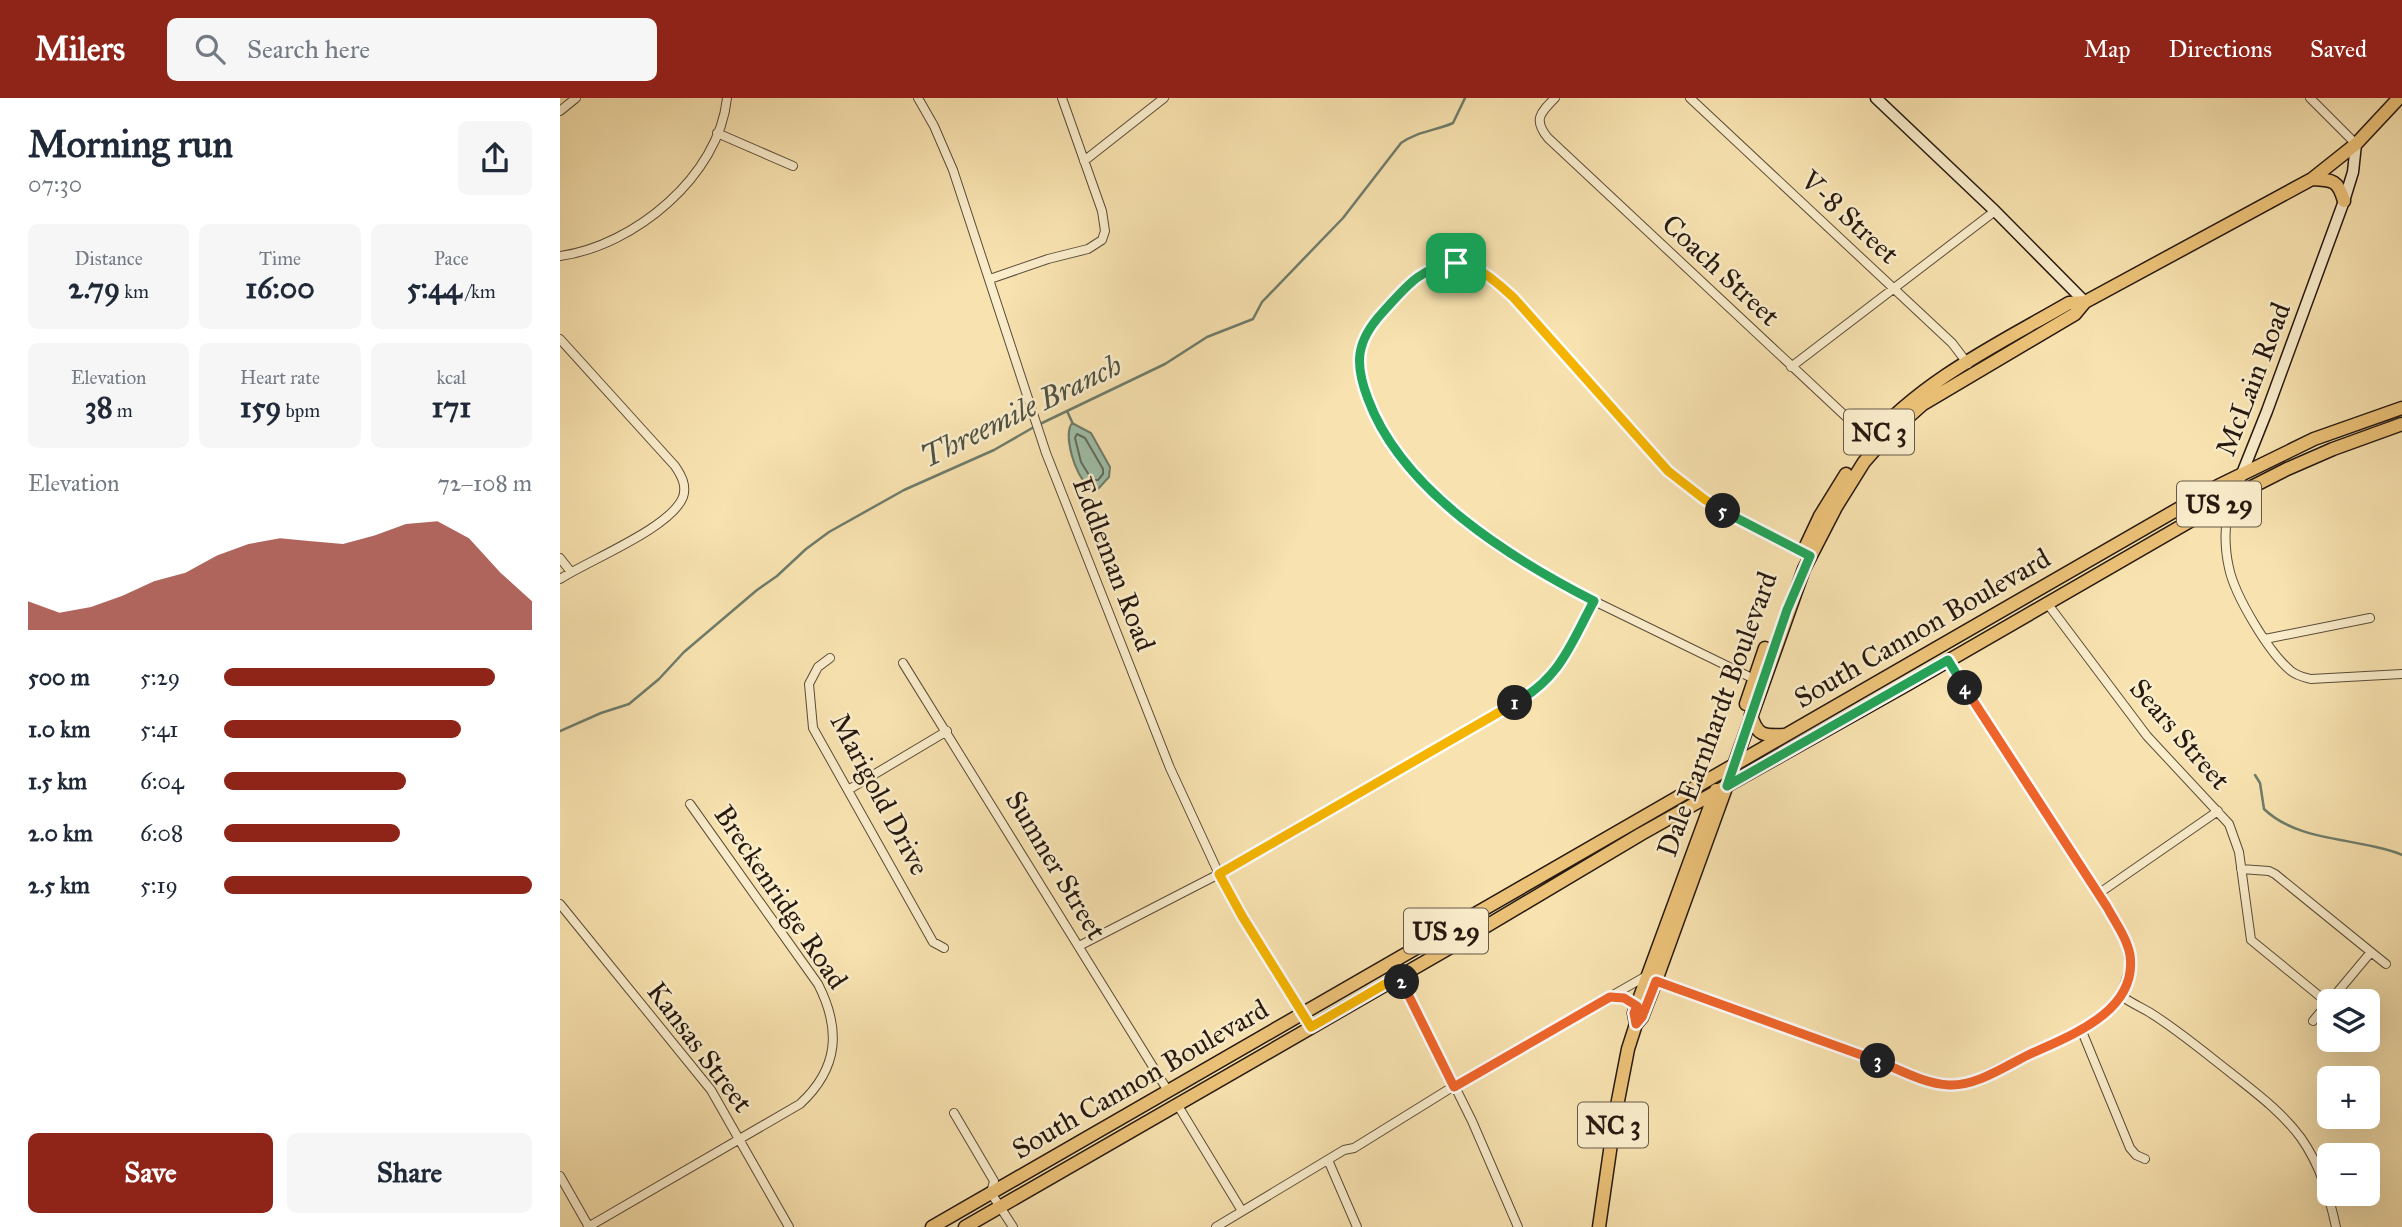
<!DOCTYPE html>
<meta charset="utf-8">
<style>
body{margin:0;font-family:"IM FELL Great Primer",serif;background:#f6f6f7;color:#1f2937;height:100vh;display:flex;flex-direction:column;font-size:26px;white-space:nowrap}
*{box-sizing:border-box;margin:0}
p{font-size:23px;color:#747a83}
.icon{flex:none;width:38px;height:38px;fill:none;stroke:currentColor;stroke-width:2;stroke-linecap:round;stroke-linejoin:round}
.map{position:relative;flex:1;overflow:hidden}
.side{display:flex;flex-direction:column;background:#fff;width:560px}
.side>*{flex:none}
.controls{position:absolute;left:1757px;top:891px;display:grid;gap:14px}
.controls a{display:grid;place-items:center;width:63px;height:63px;border-radius:10px;background:#fff;box-shadow:0 7px 28px #0002;font-size:35px}
.pin{position:absolute;display:grid;place-items:center;width:60px;height:60px;color:#fff;margin:-30px;border-radius:14px;box-shadow:0 4px 10px #0006}
.km{position:absolute;width:35px;height:35px;margin:-18px;border-radius:50%;background:#222;color:#fff;font-size:19px;line-height:35px;text-align:center}
.round{display:grid;place-items:center;flex:none;width:74px;height:74px;border-radius:10px;background:#f6f6f7}
.headline{display:flex;align-items:center;justify-content:space-between;height:119px;padding:0 28px}
h1{font-size:38px;font-weight:700;line-height:52px}
.metrics{display:grid;grid-template-columns:repeat(3,1fr);gap:10px;height:119px;padding:7px 28px}
.metrics div{display:grid;align-content:center;border-radius:10px;background:#f6f6f7;text-align:center}
.metrics b{font-size:30px;font-weight:700}
.metrics small{font-size:19px;font-weight:400}
.metrics p{font-size:19px}
.chart{height:196px;padding:14px 28px}
.chart p{display:flex;justify-content:space-between}
.chart svg{width:100%;height:126px;margin-top:7px;fill:#8f2418;opacity:.7}
.action{display:flex;gap:14px;margin-top:auto;padding:14px 28px}
.action a{flex:1;height:80px;border-radius:10px;background:#8f2418;color:#fff;font-size:28px;font-weight:700;line-height:80px;text-align:center}
.action a+a{background:#f6f6f7;color:#1f2937}
ul{padding:0 28px;list-style:none;font-size:23px}
li{display:grid;grid-template-columns:112px 84px 1fr;align-items:center;height:52px}
li i{height:18px;border-radius:9px;background:#8f2418}
header{display:flex;align-items:center;gap:42px;box-sizing:border-box;height:98px;padding:0 35px;background:#8f2418;color:#fff}
header strong{font-size:33px}
nav{display:flex;gap:38px;margin-inline-start:auto;font-size:24px}
.search{width:490px;height:63px;background:#f6f6f7;display:flex;align-items:center;gap:18px;box-sizing:border-box;padding:0 24px;border-radius:10px;color:#747a83;font-size:26px}
main{display:flex;flex:1;min-height:0}
.map>svg:first-child{display:block}
</style>
<header>
<strong>Milers</strong>
<div class="search"><svg class="icon" aria-label="search" viewBox="0 0 24 24"><circle cx="10" cy="10" r="6"/><path d="M15 15l6 6"/></svg>Search here</div>
<nav><a>Map</a><a>Directions</a><a>Saved</a></nav>
</header>
<main>
<section class="side">
<div class="headline"><div><h1>Morning run</h1><p>07:30</p></div><a class="round"><svg class="icon" aria-label="share" viewBox="0 0 24 24"><path d="M12 15V3M7 8l5-5 5 5M5 13v7h14v-7"/></svg></a></div>
<div class="metrics">
<div><p>Distance</p><b>2.79<small> km</small></b></div>
<div><p>Time</p><b>16:00</b></div>
<div><p>Pace</p><b>5:44<small> /km</small></b></div>
</div>
<div class="metrics">
<div><p>Elevation</p><b>38<small> m</small></b></div>
<div><p>Heart rate</p><b>159<small> bpm</small></b></div>
<div><p>kcal</p><b>171</b></div>
</div>
<div class="chart"><p><span>Elevation</span>72–108 m</p>
<svg viewBox="0 0 160 44" preserveAspectRatio="none"><path d="M0 44V34L10 38L20 36L30 32L40 27L50 24L60 18L70 14L80 12L90 13L100 14L110 11L120 7L130 6L140 12L150 24L160 34V44z"/></svg>
</div>
<ul>
<li><b>500 m</b>5:29<i style="width:88%"></i></li>
<li><b>1.0 km</b>5:41<i style="width:77%"></i></li>
<li><b>1.5 km</b>6:04<i style="width:59%"></i></li>
<li><b>2.0 km</b>6:08<i style="width:57%"></i></li>
<li><b>2.5 km</b>5:19<i style="width:100%"></i></li>
</ul>
<div class="action"><a>Save</a><a>Share</a></div>
</section>
<div class="map">
<svg width="1842" height="1129" viewBox="0 0 1842 1129">
<rect width="100%" height="100%" fill="#f8e3b0"/>
<filter id="stains"><feTurbulence type="fractalNoise" baseFrequency=".00286" numOctaves="4"/><feColorMatrix values="0 0 0 0 .2 0 0 0 0 .09 0 0 0 0 .02 0 0 0 .5 -.17"/></filter>
<radialGradient id="worn" r=".72"><stop offset=".6" stop-color="#630" stop-opacity="0"/><stop offset="1" stop-color="#630" stop-opacity=".3"/></radialGradient>
<path fill="#9ebea8" stroke="#6e7c6b" stroke-width="2" d="M512,325L531,335L550,369L549,379L538,391C536,390 529,389 528,387C515,378 503,337 512,325Z"/>
<g fill="none" stroke-linecap="round" stroke-linejoin="round">
<path stroke="#626c5c" stroke-width="2" d="M517,336L525,340L543,371V376L538,382H532L521,364L515,340Z"/>
<path stroke="#6e7c6b" stroke-width="2.5" d="M507,313L513,326
M480,326L605,266L647,239L693,221L702,204L783,120L841,45C858,33 875,33 893,25L905,0
M0,633L41,615L69,606L99,581L124,554L197,492L217,478L246,451L269,434L344,392L434,352L474,329
M1695,677L1700,685L1704,711C1733,739 1779,740 1816,749C1825,751 1834,753 1842,757"/>
<g stroke="#5a4c38" stroke-width="10">
<path id="street" d="M358,0L374,28L393,72L486,355L610,670L659,776L682,818L751,929
M995,0C980,15 973,22 988,40L1312,343
M1130,0L1392,245L1408,266
M1750,0L1796,46
M0,13L16,0
M157,35L233,68
M524,63L604,0
M0,158C74,148 159,78 167,0
M430,181L488,161L528,151L542,142L545,133L542,113L502,0
M0,241L115,368C121,377 127,387 123,399C111,430 29,462 0,481
M1231,269L1435,113
M1670,400C1665,422 1664,448 1669,470C1675,498 1709,555 1731,573C1737,578 1743,579 1751,581L1842,576
M0,460L11,474
M1487,505L1587,638L1669,726L1679,754L1691,842L1768,905L1769,904
M1705,541L1810,520
M270,560L258,569L249,586L253,630L373,844L384,850
M343,565L608,993
M1194,581L1034,503L987,479L958,461L901,418L859,380L827,341L807,298L799,268L802,243L820,217L865,173L879,167L896,165L913,169L932,180L953,199L1108,373L1144,401L1246,456
M288,692L387,633
M1681,771L1709,773L1715,776L1811,854L1770,903
M1538,796L1658,713
M0,806L151,992L229,1129
M519,848L659,776L971,596L998,570L1034,503
M1811,854L1826,866
M833,864L912,1023L958,1129
M1096,883L1368,983L1394,987L1413,983L1521,931L1551,912L1561,898L1570,869L1566,843L1547,809L1432,634L1388,562
M1561,898C1570,904 1580,909 1589,914C1618,932 1644,954 1671,975C1696,995 1722,1014 1741,1040C1760,1067 1769,1097 1776,1129
M1053,899L1064,900L1077,908
M1753,923L1768,905
M1521,931L1570,1050L1576,1057L1585,1061
M617,1006L682,1113
M394,1015L434,1083L431,1095L453,1129
M768,1062L797,1129
M0,1078L29,1129
M28,1129L240,1006C279,970 281,931 258,886L130,706
M656,1129L784,1052L794,1050L894,988L1088,877"/>
</g>
<g stroke="#261910" stroke-width="13">
<path id="secondary" d="M1316,0L1435,113L1525,204
M1670,400L1677,388L1707,313L1784,103L1793,74L1796,46"/>
</g>
<g stroke="#261910" stroke-width="15">
<path id="primary" d="M1752,81C1773,82 1778,82 1784,103
M1309,344C1362,282 1440,245 1509,205L1525,204
M1244,452L1260,418L1286,376
M1186,606L1205,550
M1191,617C1197,638 1204,638 1224,637
M1173,670L1244,471L1276,409L1304,364L1327,338L1363,306L1515,216L1525,204L1752,81L1796,46L1839,0
M1076,926L1074,915L1156,692
M372,1129L1658,388L1754,341L1842,310
M405,1129L903,842L1081,736L1348,586L1670,400L1727,371L1773,351L1842,326
M1039,1129L1055,1018L1068,951L1076,926L1082,919L1094,888L1167,687"/>
</g>
<use href="#street" stroke="#faedcc" stroke-width="8"/>
<use href="#secondary" stroke="#faedcc" stroke-width="10"/>
<use href="#primary" stroke="#ecc278" stroke-width="12"/>
</g>
<g fill="none" stroke-linecap="round" stroke-linejoin="round">
<g stroke="#fff" stroke-width="14">
<path id="split-1" d="M896,165C859,170 847,188 823,214C796,243 794,265 808,301C842,393 950,460 1034,503C1010,547 1001,579 955,605"/>
</g>
<g stroke="#fff" stroke-width="14">
<path id="split-2" d="M842,884L839,878L751,929L682,818L659,776L955,605"/>
</g>
<g stroke="#fff" stroke-width="14">
<path id="split-3" d="M842,884L894,989L1050,899L1064,900L1077,908L1074,915L1076,926L1082,919L1096,883L1318,963"/>
</g>
<g stroke="#fff" stroke-width="14">
<path id="split-4" d="M1318,963C1340,972 1365,986 1389,987C1416,988 1444,969 1468,957C1509,938 1578,914 1570,857C1567,840 1555,824 1547,809L1405,590"/>
</g>
<g stroke="#fff" stroke-width="14">
<path id="split-5" d="M1163,413L1250,458L1227,512L1167,688L1388,562L1405,590"/>
</g>
<g stroke="#fff" stroke-width="14">
<path id="split-6" d="M896,165C920,168 935,183 953,199L1108,373L1144,401L1163,413"/>
</g>
<use href="#split-1" stroke="#22a559" stroke-width="9"/>
<use href="#split-2" stroke="#f5b400" stroke-width="9"/>
<use href="#split-3" stroke="#f0652b" stroke-width="9"/>
<use href="#split-4" stroke="#f0652b" stroke-width="9"/>
<use href="#split-5" stroke="#22a559" stroke-width="9"/>
<use href="#split-6" stroke="#f5b400" stroke-width="9"/>
</g>
<g text-anchor="middle" dominant-baseline="central" stroke-width="5" stroke-linejoin="round" paint-order="stroke">
<g fill="#faedcc" stroke="#665948" stroke-width="2">
<rect x="1284" y="311.5" width="70" height="45" rx="5"/>
<rect x="1617" y="383.5" width="84" height="45" rx="5"/>
<rect x="844" y="810.5" width="84" height="45" rx="5"/>
<rect x="1018" y="1004.5" width="70" height="45" rx="5"/>
</g>
<g font-size="26" font-weight="bold" fill="#261910">
<text x="1319" y="334">NC 3</text>
<text x="1659" y="406">US 29</text>
<text x="886" y="833">US 29</text>
<text x="1053" y="1027">NC 3</text>
</g>
<g font-size="28" fill="#261910" stroke="#faedcc">
<text transform="translate(1290 119) rotate(43)">V-8 Street</text>
<text transform="translate(1161 172) rotate(43)">Coach Street</text>
<text transform="translate(1693 281) rotate(-69)">McLain Road</text>
<text transform="translate(554 466) rotate(69)">Eddleman Road</text>
<text transform="translate(1362 530) rotate(-30)">South Cannon Boulevard</text>
<text transform="translate(1157 616) rotate(-70)">Dale Earnhardt Boulevard</text>
<text transform="translate(1620 636) rotate(49)">Sears Street</text>
<text transform="translate(320 696) rotate(62)">Marigold Drive</text>
<text transform="translate(496 767) rotate(59)">Sumner Street</text>
<text transform="translate(221 799) rotate(56)">Breckenridge Road</text>
<text transform="translate(140 949) rotate(53)">Kansas Street</text>
<text transform="translate(580 981) rotate(-30)">South Cannon Boulevard</text>
</g>
<g font-size="30" font-style="italic" fill="#505345" stroke="#faedcc">
<text transform="translate(461 313) rotate(-26)">Threemile Branch</text>
</g>
</g>
<rect width="100%" height="100%" filter="url(#stains)"/>
<rect width="100%" height="100%" fill="url(#worn)"/>
</svg>
<div class="controls">
<a><svg class="icon" aria-label="layers" viewBox="0 0 24 24"><path d="M12 4l9 5-9 5-9-5zM3 14l9 5 9-5"/></svg></a>
<a>+</a>
<a>−</a>
</div>
<div class="pin" style="left:896px;top:165px;background:#1e9e55"><svg class="icon" aria-label="arrive" viewBox="0 0 24 24"><path d="M6 21V4h12l-3 4 3 4H6"/></svg></div>
<b class="km" style="left:955px;top:605px">1</b>
<b class="km" style="left:842px;top:884px">2</b>
<b class="km" style="left:1318px;top:963px">3</b>
<b class="km" style="left:1405px;top:590px">4</b>
<b class="km" style="left:1163px;top:413px">5</b>
</div>
</main>
